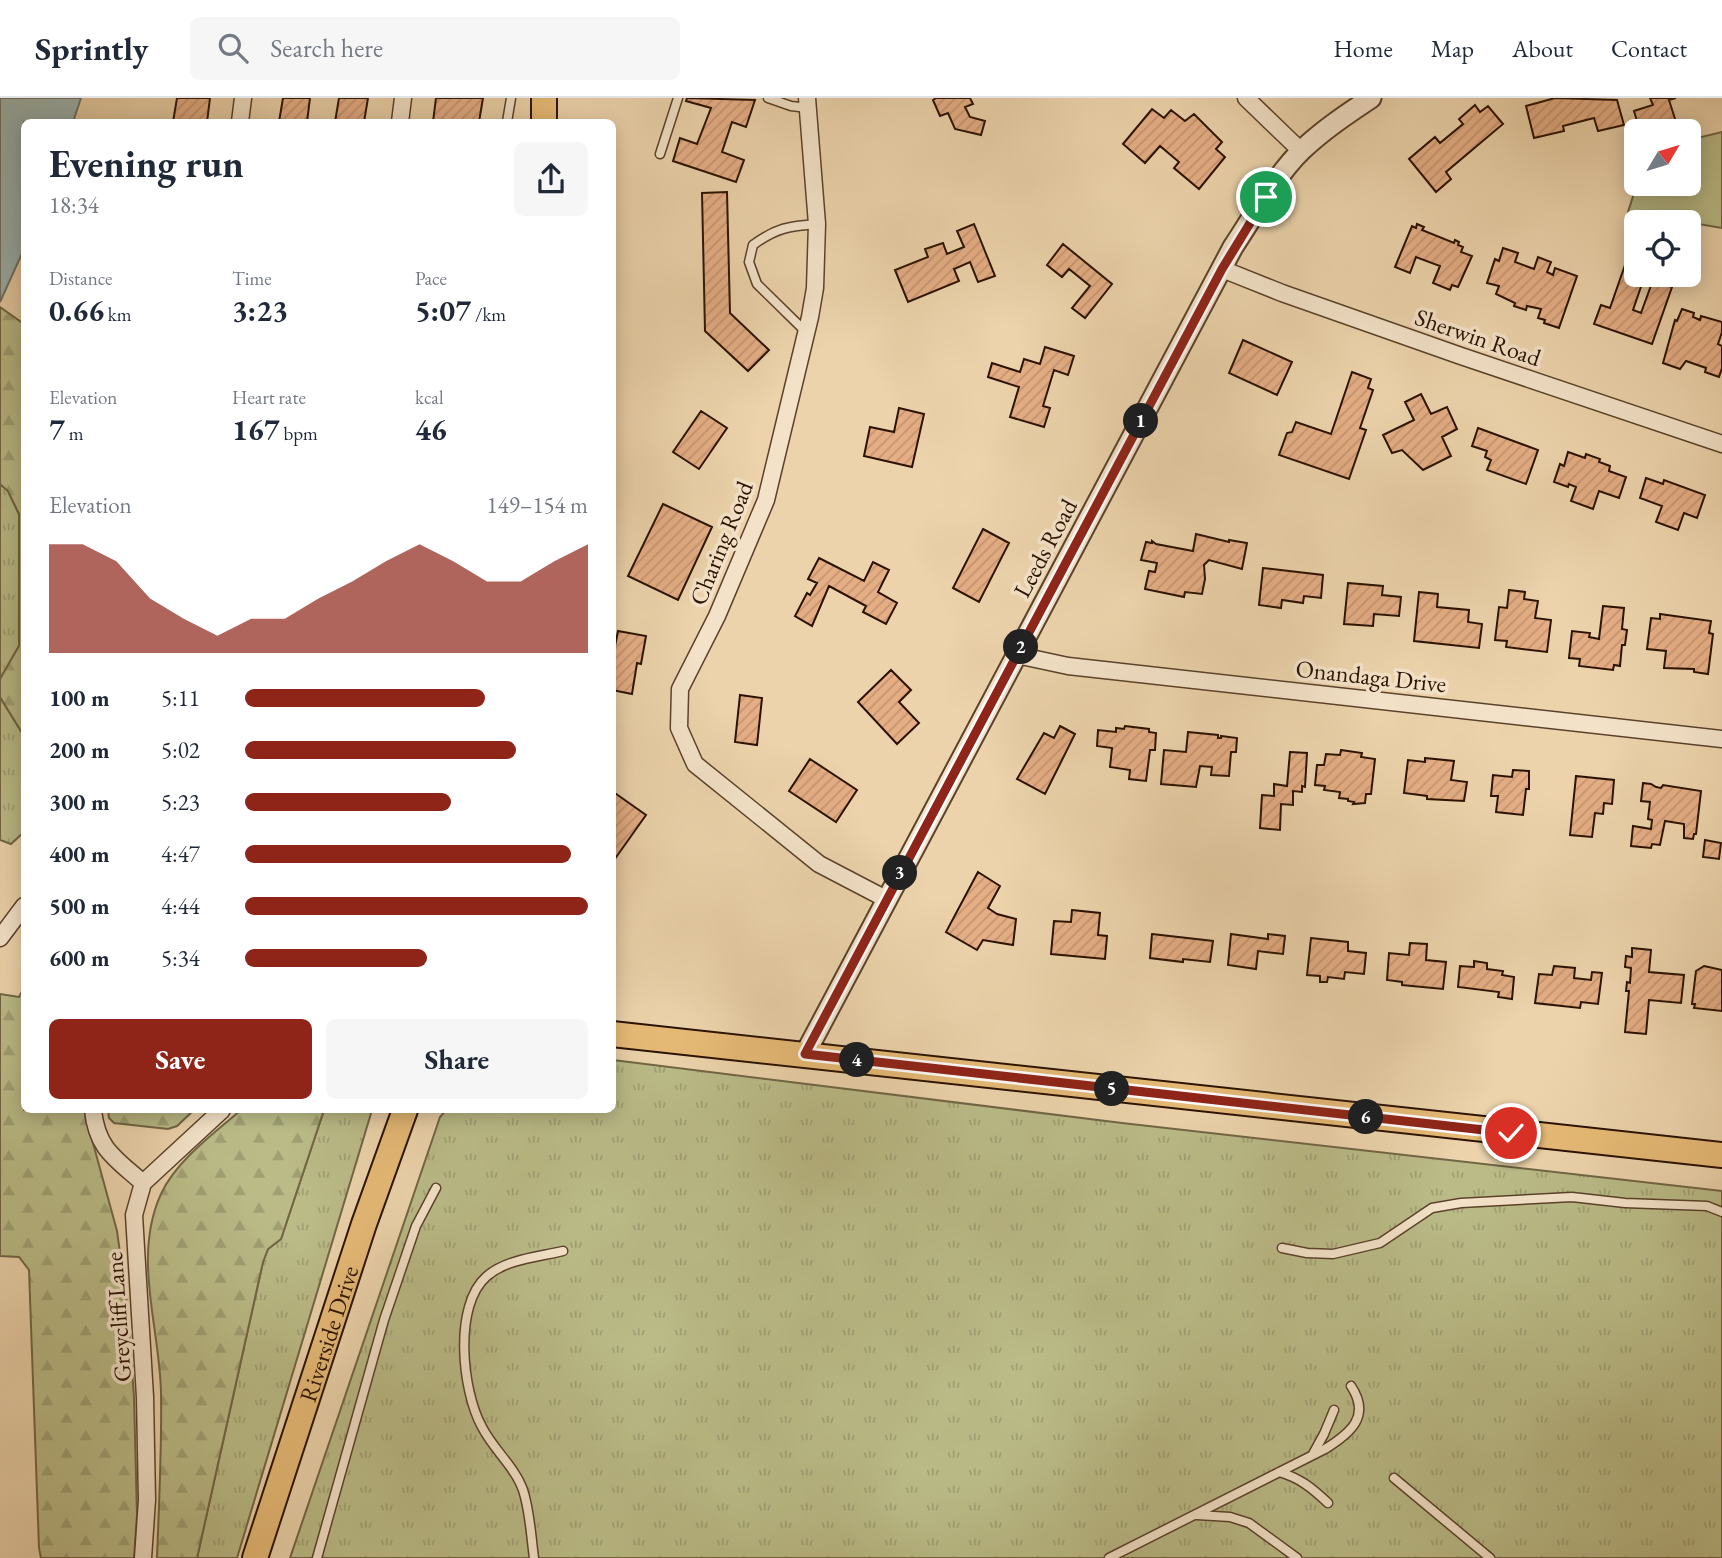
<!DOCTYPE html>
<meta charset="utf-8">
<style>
body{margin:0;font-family:"EB Garamond",serif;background:#f6f6f7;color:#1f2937;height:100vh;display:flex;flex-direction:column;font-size:26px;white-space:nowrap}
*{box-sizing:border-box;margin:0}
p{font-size:23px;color:#747a83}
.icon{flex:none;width:38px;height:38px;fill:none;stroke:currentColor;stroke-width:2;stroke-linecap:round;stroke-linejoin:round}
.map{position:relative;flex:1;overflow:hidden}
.panel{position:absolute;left:21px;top:21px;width:595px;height:994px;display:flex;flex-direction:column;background:#fff;border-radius:10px;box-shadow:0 4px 18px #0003}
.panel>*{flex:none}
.needle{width:46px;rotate:52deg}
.buttons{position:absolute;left:1624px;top:21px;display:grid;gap:14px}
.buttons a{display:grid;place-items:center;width:77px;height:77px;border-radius:10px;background:#fff;box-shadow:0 4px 18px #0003;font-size:35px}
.pin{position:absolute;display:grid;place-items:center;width:60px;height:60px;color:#fff;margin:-30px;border:4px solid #fff;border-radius:50%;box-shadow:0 2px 7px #0007}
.km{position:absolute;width:35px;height:35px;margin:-18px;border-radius:50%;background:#222;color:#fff;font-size:19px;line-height:35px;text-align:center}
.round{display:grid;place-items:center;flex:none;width:74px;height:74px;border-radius:10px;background:#f6f6f7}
.summary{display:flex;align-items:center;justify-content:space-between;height:119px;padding:0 28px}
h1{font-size:38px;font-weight:700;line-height:52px}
.figures{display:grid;grid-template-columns:repeat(3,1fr);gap:10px;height:119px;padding:7px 28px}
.figures div{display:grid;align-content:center}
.figures b{font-size:30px;font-weight:700}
.figures small{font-size:19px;font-weight:400}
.figures p{font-size:19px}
.chart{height:196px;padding:14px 28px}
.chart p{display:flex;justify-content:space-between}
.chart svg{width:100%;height:126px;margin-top:7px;fill:#8f2418;opacity:.7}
.cta{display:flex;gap:14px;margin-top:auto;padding:14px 28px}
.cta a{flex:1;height:80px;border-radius:10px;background:#8f2418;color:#fff;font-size:28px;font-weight:700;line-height:80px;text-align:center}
.cta a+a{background:#f6f6f7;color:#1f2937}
ul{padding:0 28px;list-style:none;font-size:23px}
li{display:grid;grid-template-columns:112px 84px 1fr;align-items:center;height:52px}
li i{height:18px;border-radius:9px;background:#8f2418}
header{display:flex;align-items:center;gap:42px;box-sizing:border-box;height:98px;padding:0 35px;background:#fff;border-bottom:2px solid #e0e1e3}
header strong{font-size:33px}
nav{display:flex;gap:38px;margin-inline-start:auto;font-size:24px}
.search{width:490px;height:63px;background:#f6f6f7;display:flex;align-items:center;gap:18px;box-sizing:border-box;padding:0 24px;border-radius:10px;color:#747a83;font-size:26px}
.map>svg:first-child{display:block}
</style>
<header>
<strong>Sprintly</strong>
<div class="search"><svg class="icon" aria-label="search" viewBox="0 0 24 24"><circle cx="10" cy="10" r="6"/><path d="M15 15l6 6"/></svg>Search here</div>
<nav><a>Home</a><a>Map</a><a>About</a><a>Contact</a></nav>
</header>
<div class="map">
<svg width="1722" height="1460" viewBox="0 0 1722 1460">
<defs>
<pattern id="grass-tufts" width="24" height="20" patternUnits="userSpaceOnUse" patternTransform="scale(1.75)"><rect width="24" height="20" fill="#babb87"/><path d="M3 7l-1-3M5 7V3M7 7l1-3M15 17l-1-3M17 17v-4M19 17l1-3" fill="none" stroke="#a0a073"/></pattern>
<pattern id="forest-firs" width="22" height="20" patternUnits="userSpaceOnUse" patternTransform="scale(1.75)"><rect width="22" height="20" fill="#babb87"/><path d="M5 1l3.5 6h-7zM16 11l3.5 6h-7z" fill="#a0a073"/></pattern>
<pattern id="building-hatch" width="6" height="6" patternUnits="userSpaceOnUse" patternTransform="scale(1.75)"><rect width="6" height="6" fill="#e5ae85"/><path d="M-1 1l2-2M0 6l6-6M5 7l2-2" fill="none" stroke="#c59571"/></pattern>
</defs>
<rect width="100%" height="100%" fill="#ecd3ab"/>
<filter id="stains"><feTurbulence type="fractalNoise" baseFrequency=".00286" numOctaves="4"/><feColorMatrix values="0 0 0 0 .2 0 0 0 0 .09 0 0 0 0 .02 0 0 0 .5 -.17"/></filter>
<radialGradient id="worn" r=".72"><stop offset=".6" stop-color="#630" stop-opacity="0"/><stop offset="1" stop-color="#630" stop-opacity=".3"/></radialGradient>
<path fill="url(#grass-tufts)" stroke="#726644" stroke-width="2" d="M0,386L8,393L19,416V548L0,581Z
M0,599L24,638V734L11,746L0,742Z
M613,962L1122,1025L1722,1093V1460H290L440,1019L446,1012H612Z
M324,1012H372L237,1460H197L263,1164L268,1151L281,1141Z"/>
<path fill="url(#forest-firs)" stroke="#726644" stroke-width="2" d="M0,209L24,226V638L0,599V581L19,548V416L8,393L0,386Z
M24,890V1012H84L117,1133L127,1206L134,1299L137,1417L134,1460H41L39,1450L29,1172L19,1159L0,1158V896L19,899Z
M108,1012H194L177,1028L168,1031L114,1025L109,1020Z
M241,1012H324L281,1141L268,1151L263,1164L197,1460H157C159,1405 162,1350 161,1295C160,1230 132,1159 161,1096C175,1064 215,1034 241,1012Z"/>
<path fill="#babb87" stroke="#726644" stroke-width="2" d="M1722,34V130L1628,114L1637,86H1689V42Z"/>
<path fill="#9cb6b3" stroke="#6f746b" stroke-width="2" d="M0,0H81L73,24H24V151L0,204Z"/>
<path fill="url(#building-hatch)" stroke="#2b1200" stroke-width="2" d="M177,0H210L207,24H173Z
M283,0H310L307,24H279Z
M339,0H368L364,24H335Z
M436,0H483L479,24H433Z
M687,0L755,2L746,29L732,24L722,54L744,62L736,84L673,63L680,40L697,46L711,10L686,3Z
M936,0H970L973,6L965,9L970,19L985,23L981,37L955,31L948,15L940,18L933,2Z
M1555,0L1617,2L1624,27L1598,33L1594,20L1563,28L1564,33L1534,40L1526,8Z
M1650,0H1676L1669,2L1676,24L1640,33L1634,13L1653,7Z
M1475,7L1480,14L1488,8L1503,26L1446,74L1451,81L1436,94L1409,61L1435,39L1440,45L1463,26L1459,21Z
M1152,11L1164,20L1171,12L1185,23L1194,16L1222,44L1216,51L1225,59L1199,91L1174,70L1179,64L1160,48L1145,65L1123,46Z
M727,94L730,215L769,252L748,273L705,233L702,95Z
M974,126L995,178L978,184L970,164L954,171L959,183L908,204L895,172L928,159L925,151L943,145L947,156L964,149L957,133Z
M1417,126L1424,129L1422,132L1454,145L1455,142L1459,144L1458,147L1463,149L1461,154L1472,158L1458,189L1452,187L1450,192L1433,185L1440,168L1416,159L1410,175L1395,169L1412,128L1416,130Z
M1063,146L1112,186L1085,220L1072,210L1090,188L1069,171L1062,179L1047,167Z
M1503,150L1518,155L1515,164L1534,171L1538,159L1551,164L1547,174L1553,177L1555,170L1577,178L1559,230L1544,225L1545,222L1538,220L1541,211L1527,208L1526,212L1514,208L1515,205L1496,196L1499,188L1487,185L1495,161L1499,163Z
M1625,167L1636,171V177H1645L1633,212L1641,215L1653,182L1672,189L1652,246L1594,226L1601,207L1610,210Z
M1682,211L1694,215L1693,219L1700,222L1701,218L1722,224V234L1718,246L1722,248V270L1719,279L1705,274L1706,270L1686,263L1680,271L1663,265L1675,222L1677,223Z
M1243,242L1292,264L1277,297L1229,275Z
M1045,249L1074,258L1068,277L1054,272L1043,308L1050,310L1044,329L1010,319L1019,289L988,279L992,265L1020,274L1024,261L1040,266Z
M1352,274L1371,281L1368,290L1373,292L1360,330L1366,332L1349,381L1279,357L1287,335L1292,334L1296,324L1331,336Z
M1421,296L1431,316L1447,309L1457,331L1442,339L1451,358L1423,372L1402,352L1392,355L1383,337L1414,322L1405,304Z
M899,310L924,316L912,369L864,358L870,329L894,334Z
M701,313L727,330L699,371L673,354Z
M1478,330L1538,352L1526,386L1487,372L1491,362L1485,359L1487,353L1472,348Z
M1568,354L1585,360L1586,356L1600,361L1599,364L1610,368L1609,373L1626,379L1619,400L1599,393L1593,411L1571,403L1576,389L1569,386L1568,389L1554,384L1560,366L1564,368Z
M1646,380L1663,386L1664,382L1705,397L1697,420L1684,415L1678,432L1656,424L1662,408L1640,400Z
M663,406L712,429L678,502L628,478Z
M983,431L1009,445L979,504L953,490Z
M1196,436L1229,444V442L1247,445L1242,471L1209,462L1204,467L1205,481L1202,496L1185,494L1184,499L1145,491L1149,473L1155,474L1157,465L1141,462L1146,444L1152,445V443L1156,446L1193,453Z
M819,460L864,483L873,464L889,472L878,494L897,505L886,526L863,514L866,508L829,488L812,528L795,518L807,495L810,497L817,485L808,481Z
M1263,470L1323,477L1321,500L1304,498L1303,505L1282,502L1281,510L1259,507Z
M1348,485L1383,488L1382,497L1401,499L1399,518L1374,516L1373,528L1344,526Z
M1509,492L1525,494L1524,501L1538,503L1535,520L1551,522L1547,554L1506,549L1507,543L1495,542L1499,509L1507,510Z
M1419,494L1438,496L1437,509L1469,512L1468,524L1482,526L1479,550L1414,543Z
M1603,508L1624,510L1622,531L1627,532L1625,547H1622L1620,568L1614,567L1613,572L1579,568L1580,561L1569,560L1572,533L1590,535L1589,539L1599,541Z
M1660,516L1711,523L1709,535L1713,536L1708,576L1694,574V571L1664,570L1666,553L1647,551L1651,520L1660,521Z
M618,533L646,538L641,566L637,565L632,596L612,592V563Z
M891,572L911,592L899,604L919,625L897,646L858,604Z
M740,597L762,600L757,647L735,644Z
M1060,628L1075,636L1045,696L1017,681L1044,635L1054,640Z
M1125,628L1149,631V634L1156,635L1155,652H1150L1146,683L1129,681L1130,672L1110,669L1112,650L1097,648L1098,632L1116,634V630L1124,631Z
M1188,634L1218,637V640H1221V638L1237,640L1236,654H1231L1229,678L1211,677L1212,669L1200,668L1196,689L1161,686L1164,652L1186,654Z
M1341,652L1362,655L1361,659L1375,661L1371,696H1366L1365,705L1353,706L1354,704L1348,703V701L1339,700L1340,694L1324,692L1325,688L1315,687L1317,667H1324L1326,656L1340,657Z
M1290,654L1307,655L1305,689L1302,688V694L1293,693V707L1281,706L1280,732L1260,730L1262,697L1274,698V686L1287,688Z
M1425,660L1454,663L1451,682L1467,684L1464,703L1427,701V698L1404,695L1408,662L1425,664Z
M810,661L857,692L836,724L789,693Z
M1513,672L1529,673V691H1526L1523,717L1496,714L1498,698H1491L1493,677L1512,679Z
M1576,678L1614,682L1612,706L1604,705L1603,716L1595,715L1592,739L1570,737Z
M1643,685L1651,686L1656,689L1661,690L1663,687L1701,693L1696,736H1694L1693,741L1684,740V726L1665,723L1660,747L1652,746L1651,750L1631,748L1633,728L1651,731L1652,722L1648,721L1650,704L1641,703Z
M612,693L646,717L612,765L614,717Z
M1705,742L1721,745L1719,761L1703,759Z
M978,774L1000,788L988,810L997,816L1016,821L1013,847L983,842L977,852L946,834Z
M1072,812L1100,815L1098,837L1107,838L1105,861L1051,856L1054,823L1071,824Z
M1152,836L1213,843L1210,864L1183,861V864L1150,860Z
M1231,836L1268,841V836L1285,838L1283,856L1258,853L1256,871L1228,867Z
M1311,840L1348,844V853L1366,855L1364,876L1345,874L1344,881L1328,879L1327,884H1320V878L1307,877Z
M1410,845L1427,846L1426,862L1446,864L1443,891L1402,887V884L1387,882L1389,855L1409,857Z
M1632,850L1651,852L1649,874L1684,877L1681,905L1649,902L1646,936L1625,934L1629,893H1626L1627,884L1630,885L1631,870L1625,869L1626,858L1632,859Z
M1474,863L1487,865V871L1503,873L1502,877L1514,879L1512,901L1498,899L1499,894L1458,889L1460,868L1474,869Z
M1554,868L1575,870L1574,880L1591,882L1592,874L1602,875L1598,906L1581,904L1580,910L1535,905L1539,876L1552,877Z
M1704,868L1722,872V913L1694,910L1695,906H1692L1696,873Z"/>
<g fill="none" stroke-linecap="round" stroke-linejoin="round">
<g stroke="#5b422b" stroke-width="11">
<path id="service" d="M768,0L791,8L808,10
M507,24L511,0
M660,56L678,0
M806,234L757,186L749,164L753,147C776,130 789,128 817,126
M1282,1150L1307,1155L1333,1156L1380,1145L1432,1110L1461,1105L1572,1099L1625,1105L1707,1108L1722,1114
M1313,1356L1324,1336L1334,1312
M1279,1374C1300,1380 1312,1390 1328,1405
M1394,1380L1490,1460
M1197,1417L1230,1419L1249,1425L1297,1460
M317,1460L384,1222L416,1128L436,1090
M534,1460C531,1438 530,1413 523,1392C515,1369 493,1351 482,1329C462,1293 453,1207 487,1178C507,1161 538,1159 563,1153
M1109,1460L1325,1351C1351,1335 1371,1318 1351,1288"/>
</g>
<g stroke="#5b422b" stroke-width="19">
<path id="minor" d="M807,0L817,126L815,190L810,219L766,402L717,518L680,591L679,630L695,666L819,766L886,801
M1246,0L1301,53
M240,24L243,0
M400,24L403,0
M1222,171L1282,195L1461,258L1722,346
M1017,557L1068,568L1722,641
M0,840L24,808
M93,1012C97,1051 115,1060 143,1085
M143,1460L147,1402L145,1299L134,1117L143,1085L222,1012"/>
</g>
<g stroke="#5b422b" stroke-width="23">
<path id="tertiary" d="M805,956L1233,149C1253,119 1276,77 1302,52C1323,32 1347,16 1371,0"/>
</g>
<g stroke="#2b1200" stroke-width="28">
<g id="primary">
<path d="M544,0V24"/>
<path d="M612,936L1722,1057"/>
<path id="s1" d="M255,1460L364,1126L405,1012"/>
</g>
</g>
<use href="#service" stroke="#f3e2c8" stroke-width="8"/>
<use href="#minor" stroke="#f3e2c8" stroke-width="16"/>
<use href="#tertiary" stroke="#f3e2c8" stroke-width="19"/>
<use href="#primary" stroke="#e6ba76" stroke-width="24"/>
</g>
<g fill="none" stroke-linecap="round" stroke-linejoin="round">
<g stroke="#fff" stroke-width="14">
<path id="route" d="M1266,99L1222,171L805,956L1511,1035"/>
</g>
<use href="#route" stroke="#8f2418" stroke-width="9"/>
</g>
<g text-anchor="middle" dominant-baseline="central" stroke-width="7" stroke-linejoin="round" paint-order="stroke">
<g font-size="24" fill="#2b1200" stroke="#f3e2c8">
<text transform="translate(1478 239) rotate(19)">Sherwin Road</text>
<text transform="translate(721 445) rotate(-68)">Charing Road</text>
<text transform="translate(1045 450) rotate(-62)">Leeds Road</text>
<text transform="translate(1371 578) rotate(6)">Onandaga Drive</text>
<text transform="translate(118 1219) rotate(-94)">Greycliff Lane</text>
<text stroke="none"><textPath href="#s1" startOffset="236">Riverside Drive</textPath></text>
</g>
</g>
<rect width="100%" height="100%" filter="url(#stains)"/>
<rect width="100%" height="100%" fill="url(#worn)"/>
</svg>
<div class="buttons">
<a><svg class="needle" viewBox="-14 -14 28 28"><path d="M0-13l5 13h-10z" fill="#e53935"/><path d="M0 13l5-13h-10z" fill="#747a83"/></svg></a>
<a><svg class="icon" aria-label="locate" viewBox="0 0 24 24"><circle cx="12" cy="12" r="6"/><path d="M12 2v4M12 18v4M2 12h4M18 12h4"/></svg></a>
</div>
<div class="pin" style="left:1266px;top:99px;background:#1e9e55"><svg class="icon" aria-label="arrive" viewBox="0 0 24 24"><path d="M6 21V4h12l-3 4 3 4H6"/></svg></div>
<div class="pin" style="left:1511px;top:1035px;background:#d93025"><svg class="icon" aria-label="check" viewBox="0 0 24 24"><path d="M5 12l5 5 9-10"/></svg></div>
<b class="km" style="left:1141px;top:323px">1</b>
<b class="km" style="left:1021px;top:549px">2</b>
<b class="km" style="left:900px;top:775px">3</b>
<b class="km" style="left:857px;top:962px">4</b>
<b class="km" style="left:1112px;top:991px">5</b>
<b class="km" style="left:1366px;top:1019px">6</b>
<section class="panel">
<div class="summary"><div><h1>Evening run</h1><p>18:34</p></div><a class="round"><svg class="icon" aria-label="share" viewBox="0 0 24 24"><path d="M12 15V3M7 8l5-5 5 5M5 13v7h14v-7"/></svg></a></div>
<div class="figures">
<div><p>Distance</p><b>0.66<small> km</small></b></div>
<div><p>Time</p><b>3:23</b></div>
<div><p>Pace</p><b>5:07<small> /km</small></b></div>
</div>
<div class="figures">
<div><p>Elevation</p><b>7<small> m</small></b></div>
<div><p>Heart rate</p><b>167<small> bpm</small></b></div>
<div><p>kcal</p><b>46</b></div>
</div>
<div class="chart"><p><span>Elevation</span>149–154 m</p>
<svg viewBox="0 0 160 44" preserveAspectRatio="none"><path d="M0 44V6L10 6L20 12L30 25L40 32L50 38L60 32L70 32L80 25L90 19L100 12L110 6L120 12L130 19L140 19L150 12L160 6V44z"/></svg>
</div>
<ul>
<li><b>100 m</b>5:11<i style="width:70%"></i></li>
<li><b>200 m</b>5:02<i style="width:79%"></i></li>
<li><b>300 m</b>5:23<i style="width:60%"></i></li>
<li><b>400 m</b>4:47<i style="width:95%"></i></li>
<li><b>500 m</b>4:44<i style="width:100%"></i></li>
<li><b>600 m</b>5:34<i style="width:53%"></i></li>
</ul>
<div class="cta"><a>Save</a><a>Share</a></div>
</section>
</div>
